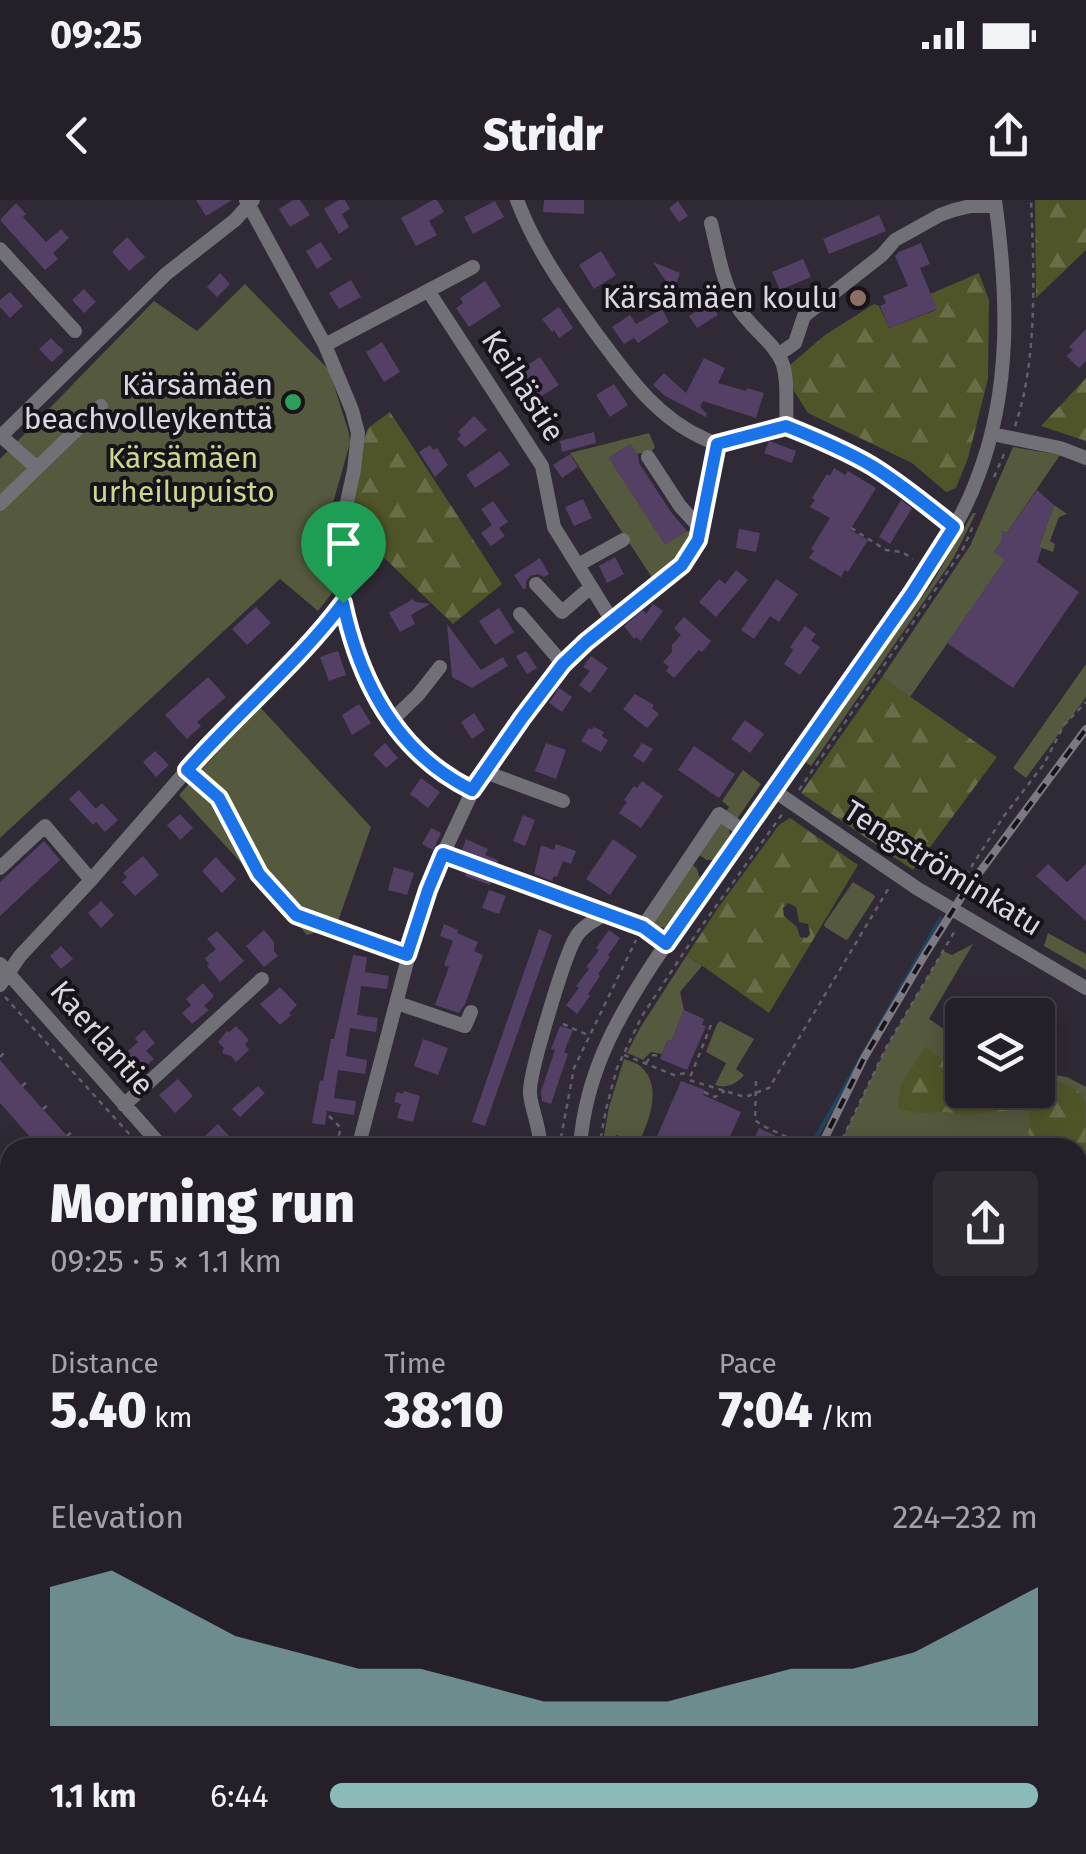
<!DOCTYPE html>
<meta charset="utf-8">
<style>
body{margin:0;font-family:"Fira Sans",sans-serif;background:#302c34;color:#f1f3f6;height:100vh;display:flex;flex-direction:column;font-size:38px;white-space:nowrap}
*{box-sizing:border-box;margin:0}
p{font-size:32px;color:#a3a2a8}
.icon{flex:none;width:55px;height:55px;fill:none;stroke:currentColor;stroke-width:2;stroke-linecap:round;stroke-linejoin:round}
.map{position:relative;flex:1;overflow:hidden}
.drawer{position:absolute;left:0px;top:938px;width:1088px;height:718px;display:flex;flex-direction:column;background:#241f28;border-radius:30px 30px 0 0;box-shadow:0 5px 25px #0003,0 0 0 2px #413d45}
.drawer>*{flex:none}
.buttons{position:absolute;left:945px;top:798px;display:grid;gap:20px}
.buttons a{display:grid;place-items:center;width:110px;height:110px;border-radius:10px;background:#241f28;box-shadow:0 5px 25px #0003,0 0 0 2px #413d45;font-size:50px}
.pin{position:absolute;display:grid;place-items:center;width:85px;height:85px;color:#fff;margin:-102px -42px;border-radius:50% 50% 50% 0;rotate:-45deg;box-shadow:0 0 10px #0007}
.pin .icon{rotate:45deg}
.round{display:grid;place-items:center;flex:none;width:105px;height:105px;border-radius:10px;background:#302c34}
.headline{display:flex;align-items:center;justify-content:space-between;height:170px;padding:0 50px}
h1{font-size:55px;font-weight:800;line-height:75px}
.figures{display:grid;grid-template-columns:repeat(3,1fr);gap:15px;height:170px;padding:10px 50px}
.figures div{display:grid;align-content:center}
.figures b{font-size:50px;font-weight:800}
.figures small{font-size:28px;font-weight:400}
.figures p{font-size:28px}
.chart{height:280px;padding:20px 50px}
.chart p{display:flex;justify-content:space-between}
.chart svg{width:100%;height:180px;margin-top:10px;fill:#8bbbb9;opacity:.7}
ul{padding:0 50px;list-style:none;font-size:32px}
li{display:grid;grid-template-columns:160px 120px 1fr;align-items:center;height:75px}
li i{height:25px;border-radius:12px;background:#8bbbb9}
.status{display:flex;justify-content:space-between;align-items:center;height:70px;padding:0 50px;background:#241f28;direction:ltr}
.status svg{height:28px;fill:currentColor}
header{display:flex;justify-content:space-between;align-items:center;height:130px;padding:0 50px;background:#241f28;font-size:45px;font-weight:800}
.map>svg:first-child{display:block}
</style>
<div class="status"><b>09:25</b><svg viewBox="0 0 49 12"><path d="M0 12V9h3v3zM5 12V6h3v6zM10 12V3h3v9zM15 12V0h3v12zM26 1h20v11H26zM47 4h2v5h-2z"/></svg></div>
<header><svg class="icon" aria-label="back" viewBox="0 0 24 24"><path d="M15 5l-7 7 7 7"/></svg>Stridr<svg class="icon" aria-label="share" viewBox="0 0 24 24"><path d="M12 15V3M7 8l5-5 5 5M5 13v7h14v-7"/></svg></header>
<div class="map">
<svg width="1086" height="1654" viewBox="0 0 1086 1654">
<defs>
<pattern id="forest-firs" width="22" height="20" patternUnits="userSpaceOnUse" patternTransform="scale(2.5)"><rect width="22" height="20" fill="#505529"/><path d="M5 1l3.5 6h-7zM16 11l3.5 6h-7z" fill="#696d48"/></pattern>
</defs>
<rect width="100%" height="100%" fill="#302936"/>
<path fill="#55593d" d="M245,84L329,170L349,233L350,243L328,321L336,388L318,411L280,379L0,638V259L154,101L197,131Z
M649,233L655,247L652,251L637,254L630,244L609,258L665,344L687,331L691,333L674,361L653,379L570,253Z
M1013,247L1060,255L1007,333L1002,331V340L995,351L1006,359L910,497L882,477L970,346Z
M1054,305L1067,314L1059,317L1050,341L1055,344L1053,352L1039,347Z
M973,313H976L954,357L936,384L811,566L804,561L932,383Z
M1086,464V497L1026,578L1013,568Z
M259,506L371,627L336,727L307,735L179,595Z
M743,570L761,584L737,619L725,613L729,607L722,601Z
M720,622L729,627L730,635L713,660H707L699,655Z
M690,662L697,669L700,678L665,728L651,725Z
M853,682L874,695L875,697L848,739L846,740L825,727L824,724Z
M1048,733L1086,754V770L1044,746Z
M973,744L929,819L962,841V890H1038V872L1067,877L1086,887V1001L1078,996V948H838L887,846L943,751L952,755Z
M687,755L702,766L680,792L684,810L672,840L667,841L662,854L651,852L643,860L627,853L640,828Z
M720,821L754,839L736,869L744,875C737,884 726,889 715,885L726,863L706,852L717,824Z
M624,859C629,861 635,862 639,865C664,885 649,920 639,943L616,935L611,947H602L609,907Z
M0,1065L10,1081V1222L4,1230L10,1240V1354L0,1343Z
M1078,1250L1086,1254V1429L1078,1427Z
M1078,1440L1086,1441V1498L1078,1496Z
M671,1645H801L811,1654H671Z"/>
<path fill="url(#forest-firs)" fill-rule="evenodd" d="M1035,0H1086V50L1036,98Z
M979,73L989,100L988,179L968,258L956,288L946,292L912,263L808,213L794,191L790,165L825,135L874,104L879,106L889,128L936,110L930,94Z
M1086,178V241L1041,226Z
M390,212L502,384L453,424L375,349L340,334L354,270L368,228Z
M882,477L997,557L913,670L801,593Z
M790,618L858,665L769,813L687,755L718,708L779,625ZM788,703L796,707L799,722L808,724L810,734L807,738L800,737L797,727L784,716L783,708Z
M925,847L951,865L962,869V890H1038V875C1054,887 1068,876 1085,899L1086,980L1078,979V948C1066,936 1053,948 1038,946L1027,932L1030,922L1028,912L1020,909L965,915L947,912L917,913L897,909L901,884Z
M1078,1010L1086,1012V1082L1081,1101L1086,1111V1206L1078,1202Z
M11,1645H100L104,1654H6Z"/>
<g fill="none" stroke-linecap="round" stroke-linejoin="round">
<path stroke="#1e4460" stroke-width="4" d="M810,948L940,719
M645,1654V1645"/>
</g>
<path fill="#544065" d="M196,0H232L206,16Z
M293,0H300L310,15L290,27L279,9Z
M338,0H345L350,9L342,14L349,27L339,34L324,9Z
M433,0H437L444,12L429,21L437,35L416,46L401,18Z
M544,0H584V14L543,12Z
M495,1L504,17L473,34L464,17Z
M678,1L688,16L679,22L669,8Z
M16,3L26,14L23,17L46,42L61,29L69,38L53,53L58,59L45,70L0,20Z
M879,15L886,31L829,54L823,39Z
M127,37L145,57L129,71L112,52Z
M321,42L332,59L317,69L306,51Z
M921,43L930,64L920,68L937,109L889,128L880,106L886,103L883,96L908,86L895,56L899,52Z
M601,51L616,75L594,89L579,65Z
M803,59L811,77L780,90L772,72Z
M653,62L680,73L673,92Z
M220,73L230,84L217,97L207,87Z
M351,80L361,97L339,109L329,93Z
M485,81L501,106L469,127L456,108L463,103L460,98Z
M84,89L96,102L84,113L72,100Z
M10,92L23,106L10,118L0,107V100Z
M710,102L718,115L697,128L689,116Z
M559,107L573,128L559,138L554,130L552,132L542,119Z
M662,109L669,122L638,143L634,138L624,144L612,127L630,115L636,124Z
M1086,129V161L1079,168L1066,156L1073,150L1069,147Z
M51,138L64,151L52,162L39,149Z
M382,142L400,172L384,182L366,152Z
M540,157L559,185L540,197L533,187L529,190L520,177L525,174L521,169Z
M704,158L725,168L718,183L746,191L747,188L764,193L756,218L703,201L700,207L707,214L706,217L665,196L653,185L664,173L686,193Z
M614,184L628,205L610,217L596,195Z
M474,216L487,230L465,247L457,239L461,235L458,232Z
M594,232L596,243L562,252L560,241Z
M769,241L796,251L792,263L764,253Z
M630,244L638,255L639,263L671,312L687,331L665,345L609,258Z
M430,245L433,250L437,248L448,265L435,277L419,252Z
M500,251L510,265L475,288L466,275Z
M570,254L578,267L562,278L553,265Z
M834,268L845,275L848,271L876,288L850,330L868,340L848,372L845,370L841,377L809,358L814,351L811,349L830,318L810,307L815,300L812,298L827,274L830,276Z
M1037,290L1054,305L1039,347L1042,348L1037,362L1079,392L1013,488L947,443L1005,360L994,352L1002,340L1001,331L1007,333Z
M583,299L592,318L574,326L565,307Z
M901,300L912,308L890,344L879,337Z
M493,301L508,322L499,328L505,336L491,346L481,333L492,325L481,309Z
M739,329L760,333L756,352L736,348Z
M615,357L624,374L607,383L599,366Z
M540,358L549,374L544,377L538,374L530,376L526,382V388L524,390L514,375Z
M736,370L748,380L716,417L699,402L719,379L725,384Z
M776,379L798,394L779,422L770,416L754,439L741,430Z
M413,399L415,402L430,404L411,415L415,424L400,432L389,413Z
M653,404L663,411L641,441L636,437L634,439L624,426L643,410L646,414Z
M256,407L271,423L247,445L232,429Z
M499,408L514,432L495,445L479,421Z
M684,417L711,441L702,452L699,450L674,478L666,471L669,467L663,462L672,452V445L681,435L674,428Z
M447,424L481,470L503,457L508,466L472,488L452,477Z
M805,426L816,434L811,441L820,447L800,475L784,464L793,450L790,447Z
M338,451L346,475L329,481L320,457Z
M526,451L537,468L527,474L516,456Z
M591,456L608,468L590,493L579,485L590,471L583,467Z
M208,477L226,497L197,522L201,526L187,539L165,515Z
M559,488L572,497L562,512L549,503Z
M635,494L654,505L652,508L659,514L647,528L623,509Z
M359,504L371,523L352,535L342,515Z
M474,513L485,530L472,539L461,522Z
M745,520L764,534L750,553L731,539Z
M594,527L604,532L602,536L608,540L601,552L581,541L589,528L592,530Z
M385,543L398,558L386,568L373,554Z
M546,543L566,550L556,579L535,571Z
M642,543L653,549L644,563L633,556Z
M694,546L735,574L719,598L678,570Z
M155,551L169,565L156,577L143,562Z
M421,578L440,592L428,608L410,594Z
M642,581L663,596L641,628L619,613L627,602L624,600L634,586L637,588Z
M79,590L96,609L102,603L118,620L105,632L96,622L93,625L69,599Z
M180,614L193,628L180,640L167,625Z
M523,615L535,620L525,646L513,641Z
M431,628L441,633L433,650L422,644Z
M466,639L488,649L485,655L498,660L490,685L465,676L472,655L462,650Z
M613,639L637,656L610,695L586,679Z
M44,641L60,660L0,716V682Z
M556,644L576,651L571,664L563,661L557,677L554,676L552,681L534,674L541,645L554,650Z
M143,656L159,675L135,696L122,682L127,677L123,673Z
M216,657L236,679L222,693L202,671Z
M1048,664L1067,682L1086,664V721L1036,676Z
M394,667L414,673L407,695L388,690Z
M489,690L506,696L499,714L482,708Z
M101,701L114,715L101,728L88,713Z
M444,724L458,730L457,733L478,742L474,751L483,755L465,804L459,813L435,805L449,767L444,765L453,741L440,736Z
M539,729L552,735L485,926L472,922Z
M264,730L274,742V751L278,756L264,767L246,746Z
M609,730L620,738L608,755L610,757L598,774L600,776L588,794L590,796L577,814L566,805L579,788L576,786L589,769L586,767L599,750L596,748Z
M217,731L244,761L220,782L207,766L209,764L205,758L216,749L207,739Z
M61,746L73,759L61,769L50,756Z
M353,755L367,757L365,772L389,776L387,789L361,786L357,815L378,818L376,832L350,828L346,856L367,860L365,874L338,870L334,898L356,901L354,915L327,911L325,925L312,923L320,880L323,881L331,839H334Z
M203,783L214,796L204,806L209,810L192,824L182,813L191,805L186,799Z
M280,787L297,805L289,813L291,815L280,825L260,804Z
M684,810L704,819L702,825L706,826L687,870L660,859L667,841L672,840Z
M236,826L249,840L245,844L249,850L236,862L231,856L222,853L224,848L218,842L227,831L229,832Z
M560,826L573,830L564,852L568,854L551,904L542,901L541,891L555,850L551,849Z
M144,830L155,843L146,851L154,859L140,871L127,857L131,854L128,851L138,842L135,838Z
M423,839L448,848L438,875L414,866Z
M0,860L22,886L78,948H40L0,903Z
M178,879L193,896L175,913L159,895Z
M681,881L705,890L703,895L741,912L725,948H652Z
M258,886L265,893L240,917L232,909Z
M404,891L420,896L413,922L397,918L401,904L394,902L397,892L403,894Z
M218,924L240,948H215L205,936Z
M759,928L783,939L779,948H750Z"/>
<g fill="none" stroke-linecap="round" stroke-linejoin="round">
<path stroke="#645e6a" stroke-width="2.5" stroke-dasharray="5 5" stroke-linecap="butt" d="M1015,226C1038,161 1034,69 1031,0
M994,277L1005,252
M851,328L886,350L902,352L913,359
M197,579L219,598L259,674L296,715L396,751
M799,590L963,349L973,326
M458,659L512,679
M958,694L964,678L1004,616L1044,564L1064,525L1086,502
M5,797L142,948
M563,824L588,835
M711,825L689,880L745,897L769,888L890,686
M624,855L674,875L686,873L691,875
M0,857L4,853
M646,863L652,855L661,856
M756,881L755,920L761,925L787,937V941
M22,886L28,881
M704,892L715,897L725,891
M43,909L49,904
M329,916L341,928L339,935L343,937
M67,936L73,931
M559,948L574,868L636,740
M599,948L606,909L617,868L642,816L696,734L783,613
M838,948L887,846L956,729
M0,1053L3,1051L10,1036
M0,1241L10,1256
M0,1596L10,1602
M698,1645L701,1654
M762,1645L772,1654
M123,1654L125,1645
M531,1654L533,1645
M584,1654L586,1645"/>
<path stroke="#717077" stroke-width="14" d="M517,0C535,48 565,90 595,132C626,173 654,216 703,238C708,240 712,243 717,244C734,245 767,227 784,227C793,226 804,233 813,237C866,259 909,292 954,327
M711,23C718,51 722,82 737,106C749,127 773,141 782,162C789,181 785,206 787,226
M0,49L75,131
M429,92L542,266L554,327L613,422
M325,145L473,67
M785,150L795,143L804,116L882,55L895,40L940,15L954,10L971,6H996
M992,234L1060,248L1086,258
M1,236L37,268
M0,237L166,74L235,20L253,0
M648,257L680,306L700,328
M0,304L101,206
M578,365L623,340
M536,384L562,412L591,387
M343,403C360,483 397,553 473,590
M520,414L563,464
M391,521L418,495L440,467
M485,572L563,601
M773,590L918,689L1086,788
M0,668L45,626L91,680
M527,684L643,727L666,744
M643,727L719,614L744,631
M0,764L163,948
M0,785L20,756L91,680L222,530L325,427L343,403L340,334L354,270L358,233L352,210L325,145L246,0
M397,803L465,826L471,812
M124,905L262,779
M358,948L418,720L443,654L473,590L522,518L563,464L586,443L682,365L698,340L717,244
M540,948C541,928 532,913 530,894C528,876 565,754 576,737C582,726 596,720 607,713
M580,948C585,869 623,807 666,744L921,379C943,348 964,315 977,279C1012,189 1008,94 995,0
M0,1395L10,1387
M334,1654L340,1645
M399,1654L406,1645
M434,1654L436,1645
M463,1654L465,1645
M506,1654L508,1645
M559,1654L561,1645"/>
<g stroke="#7e7883" stroke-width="8">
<path id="rail" d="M820,948L864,858L926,753L962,696L1086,529
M662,1654V1645"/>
</g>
<use href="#rail" stroke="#161319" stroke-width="4" stroke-dasharray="11" stroke-linecap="butt"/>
</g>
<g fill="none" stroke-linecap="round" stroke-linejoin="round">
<g stroke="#fff" stroke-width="20">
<path id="route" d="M786,226C816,238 845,250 872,266C901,284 928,306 954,327L912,393L666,744L643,727L443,654L428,690L407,755L296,715L259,674L219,598L187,570C237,513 297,464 343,403C360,483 397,553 472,590L522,518L563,464L586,442L682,365L698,340L717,244Z"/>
</g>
<use href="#route" stroke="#1a73e8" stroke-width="12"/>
</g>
<circle fill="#8d6e63" stroke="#161319" stroke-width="4" cx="858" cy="98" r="10"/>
<circle fill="#2e9e5b" stroke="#161319" stroke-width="4" cx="293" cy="202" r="10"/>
<g text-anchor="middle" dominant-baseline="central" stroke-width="8" stroke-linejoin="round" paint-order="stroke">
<g font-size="30" fill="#dbd6df" stroke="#161319" text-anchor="end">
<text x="838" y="98">Kärsämäen koulu</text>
<text x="273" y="185">Kärsämäen<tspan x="273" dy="34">beachvolleykenttä</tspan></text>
</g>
<g font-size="30" fill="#dbd6df" stroke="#161319">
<text transform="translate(523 186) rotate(57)">Keihästie</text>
<text transform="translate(943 668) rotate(32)">Tengströminkatu</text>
<text transform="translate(102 838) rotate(49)">Kaerlantie</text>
</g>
<g font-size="30" fill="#cdd68d" stroke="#161319">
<text x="183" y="258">Kärsämäen<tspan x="183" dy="34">urheilupuisto</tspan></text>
</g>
</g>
</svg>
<div class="buttons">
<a><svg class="icon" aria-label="layers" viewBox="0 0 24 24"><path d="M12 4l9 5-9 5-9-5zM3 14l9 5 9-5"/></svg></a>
</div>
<div class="pin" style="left:343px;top:403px;background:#1e9e55"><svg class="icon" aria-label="arrive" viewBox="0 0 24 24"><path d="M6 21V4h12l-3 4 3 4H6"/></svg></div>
<section class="drawer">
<div class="headline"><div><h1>Morning run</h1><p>09:25 · 5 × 1.1 km</p></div><a class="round"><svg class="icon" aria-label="share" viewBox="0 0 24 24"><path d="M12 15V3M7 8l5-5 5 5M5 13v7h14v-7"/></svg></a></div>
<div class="figures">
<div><p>Distance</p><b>5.40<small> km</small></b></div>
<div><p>Time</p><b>38:10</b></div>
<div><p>Pace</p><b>7:04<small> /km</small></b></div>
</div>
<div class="chart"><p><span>Elevation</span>224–232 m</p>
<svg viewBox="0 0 160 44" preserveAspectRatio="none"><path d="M0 44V10L10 6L20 14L30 22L40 26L50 30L60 30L70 34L80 38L90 38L100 38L110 34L120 30L130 30L140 26L150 18L160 10V44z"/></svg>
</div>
<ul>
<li><b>1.1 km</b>6:44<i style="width:100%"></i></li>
</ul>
</section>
</div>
